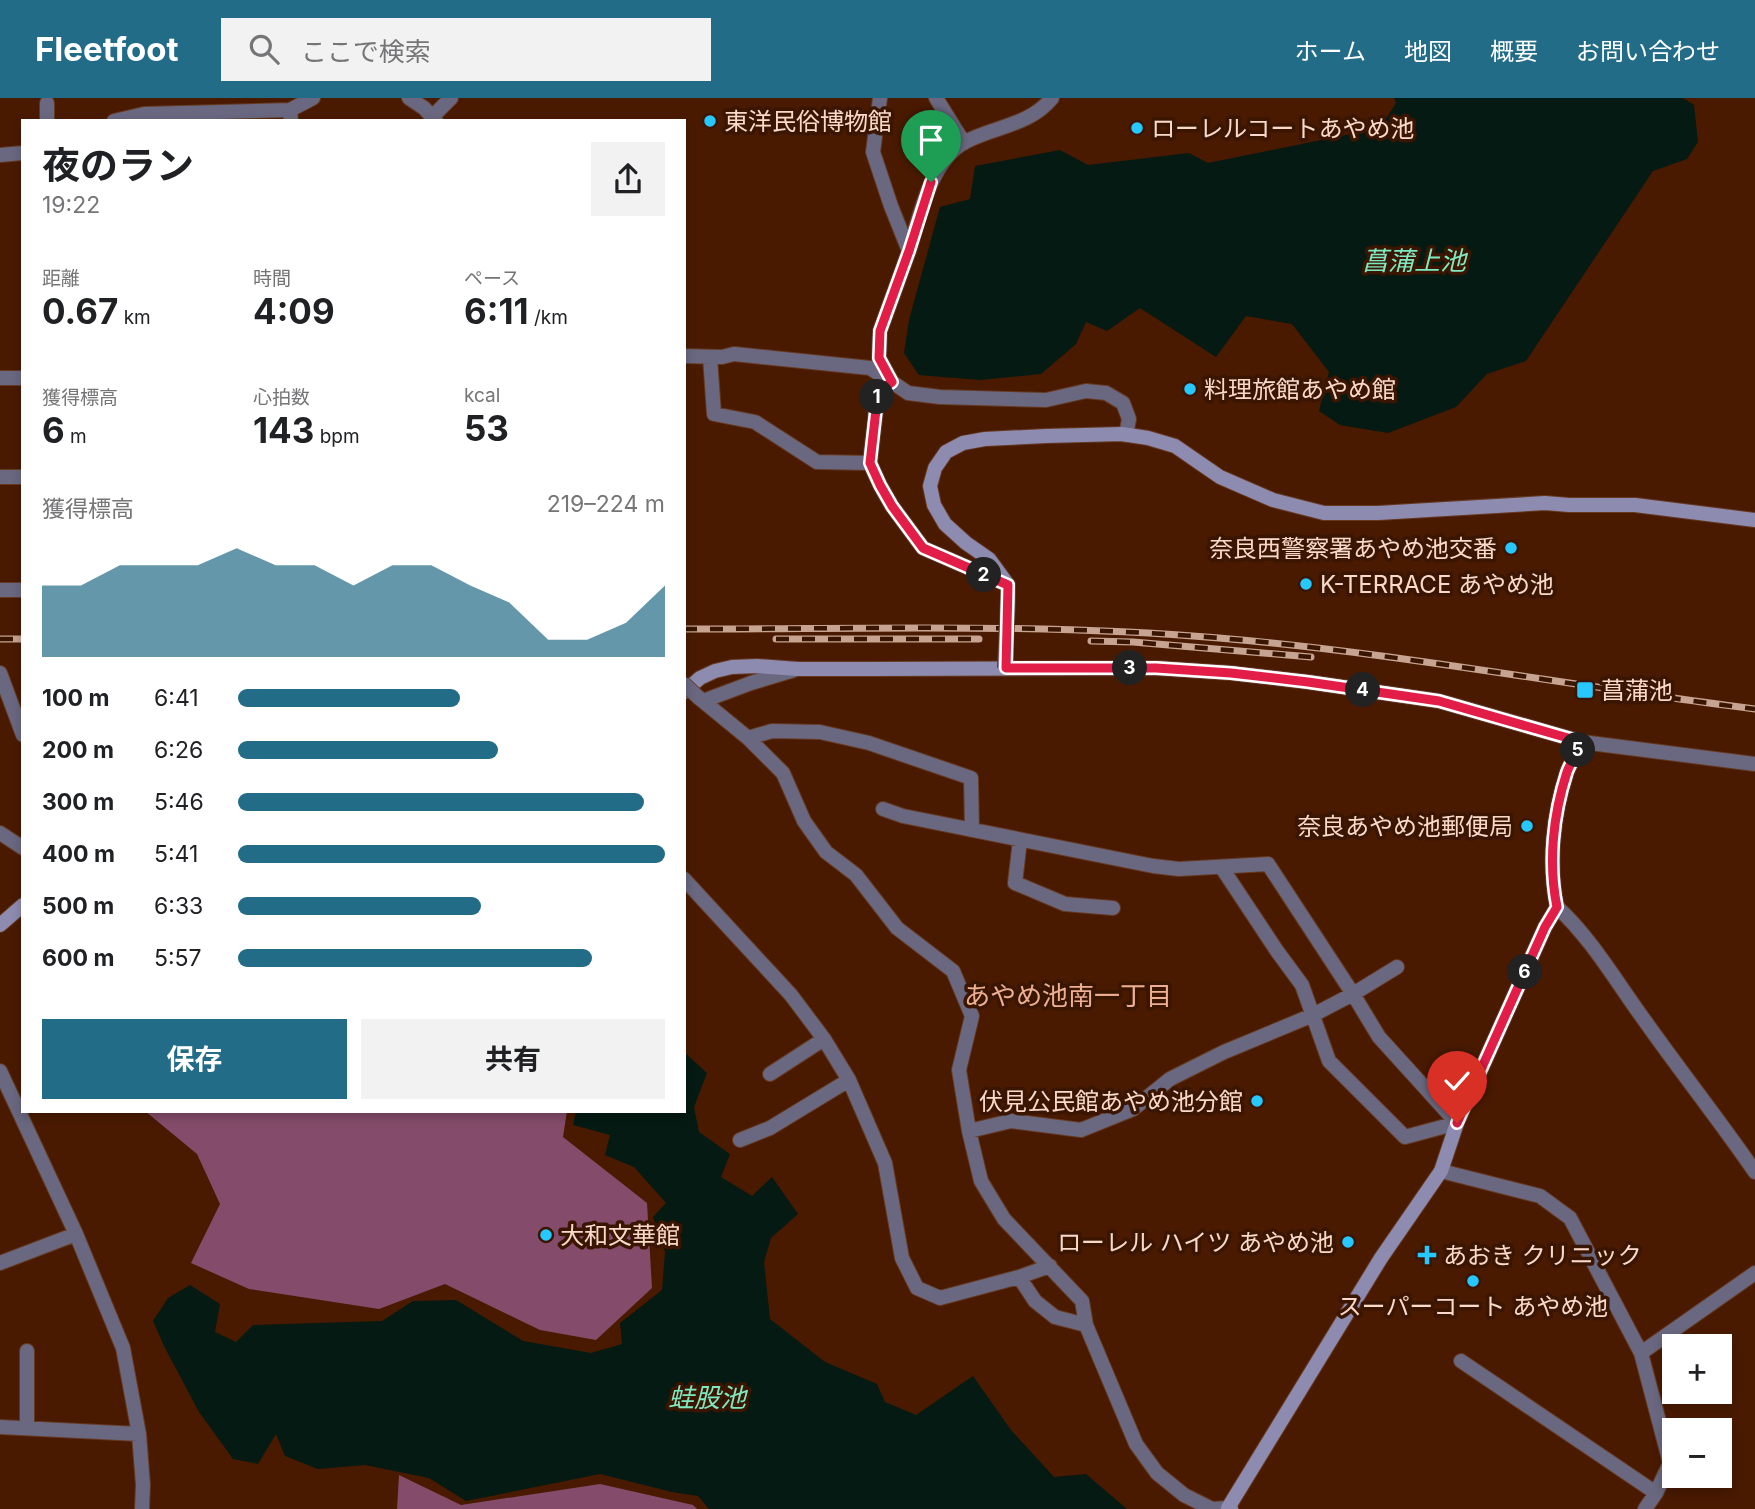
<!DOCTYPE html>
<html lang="ja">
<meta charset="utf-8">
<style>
body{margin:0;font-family:Inter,"Noto Sans JP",sans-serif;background:#f2f2f2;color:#202124;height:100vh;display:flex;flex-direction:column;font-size:26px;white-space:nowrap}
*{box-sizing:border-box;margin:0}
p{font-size:23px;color:#757577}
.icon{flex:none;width:38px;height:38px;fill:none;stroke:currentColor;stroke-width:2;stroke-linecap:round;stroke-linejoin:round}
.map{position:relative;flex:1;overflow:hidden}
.details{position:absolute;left:21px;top:21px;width:665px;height:994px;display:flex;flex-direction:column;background:#fff;border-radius:0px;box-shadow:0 4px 10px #0003}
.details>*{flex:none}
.tools{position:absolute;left:1662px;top:1236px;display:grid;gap:14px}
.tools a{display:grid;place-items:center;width:70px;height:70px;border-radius:0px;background:#fff;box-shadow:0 4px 10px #0003;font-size:35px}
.pin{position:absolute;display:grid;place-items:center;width:60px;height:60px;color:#fff;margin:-72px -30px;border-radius:50% 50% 50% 0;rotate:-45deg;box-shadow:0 0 7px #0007}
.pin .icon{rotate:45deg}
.km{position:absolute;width:35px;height:35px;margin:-18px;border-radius:50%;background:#222;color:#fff;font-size:19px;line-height:35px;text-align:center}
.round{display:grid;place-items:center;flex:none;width:74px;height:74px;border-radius:0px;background:#f2f2f2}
.headline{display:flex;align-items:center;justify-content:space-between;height:119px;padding:0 21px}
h1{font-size:38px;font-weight:700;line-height:52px}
.stats{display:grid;grid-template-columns:repeat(3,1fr);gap:10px;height:119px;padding:7px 21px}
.stats div{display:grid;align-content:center}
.stats b{font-size:35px;font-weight:700}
.stats small{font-size:19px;font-weight:400}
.stats p{font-size:19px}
.chart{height:196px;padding:14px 21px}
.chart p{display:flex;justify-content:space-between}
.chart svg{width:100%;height:126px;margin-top:7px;fill:#236c87;opacity:.7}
.cta{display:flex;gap:14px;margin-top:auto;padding:14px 21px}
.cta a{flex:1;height:80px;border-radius:0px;background:#236c87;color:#fff;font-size:28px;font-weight:700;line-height:80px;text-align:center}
.cta a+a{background:#f2f2f2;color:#202124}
ul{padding:0 21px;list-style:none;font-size:23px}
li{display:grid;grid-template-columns:112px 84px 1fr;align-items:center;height:52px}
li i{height:18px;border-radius:9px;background:#236c87}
header{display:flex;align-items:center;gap:42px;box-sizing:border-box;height:98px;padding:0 35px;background:#236c87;color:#fff}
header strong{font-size:33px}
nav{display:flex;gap:38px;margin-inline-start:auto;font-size:24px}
.search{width:490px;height:63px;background:#f2f2f2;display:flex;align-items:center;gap:18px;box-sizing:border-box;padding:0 24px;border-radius:0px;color:#757577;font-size:26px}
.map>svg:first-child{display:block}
</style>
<header>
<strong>Fleetfoot</strong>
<div class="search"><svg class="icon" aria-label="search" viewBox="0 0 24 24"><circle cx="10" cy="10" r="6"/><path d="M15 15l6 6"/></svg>ここで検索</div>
<nav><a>ホーム</a><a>地図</a><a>概要</a><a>お問い合わせ</a></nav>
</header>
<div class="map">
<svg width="1755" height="1411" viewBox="0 0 1755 1411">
<rect width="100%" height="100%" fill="#491a00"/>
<path fill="#844c6a" d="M145,1013H567L563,1039L647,1105L652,1190L596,1242L540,1232L445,1186L379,1211L249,1191L191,1165L220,1106L197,1056Z
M399,1377L461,1407L600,1386L693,1407L697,1411H397Z"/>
<path fill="#041a12" d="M1394,0H1683L1694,7L1698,44L1687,61L1653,73L1526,263L1487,276L1456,309L1388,335L1340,327L1319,313L1329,274L1292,226L1246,218L1216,259L1140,210L1107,233L1086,224L1076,246L1041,276L980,282L919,277L904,255L909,222L940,109L970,101L975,68L1060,52L1088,67L1189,55L1208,65L1380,30L1396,5Z
M684,954L707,975L694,1009L699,1034L730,1056L721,1079L752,1098L772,1079L798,1116L771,1140L764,1164L770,1221L825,1264L877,1286L885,1304L916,1317L973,1278L1011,1332L1054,1379L1086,1376L1127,1411H709L698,1398L672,1394L600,1376L466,1403L429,1380L365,1367L318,1371L285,1358L276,1336L258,1366L233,1361L199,1314L165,1250L153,1223L168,1200L190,1187L220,1206L215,1234L236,1244L253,1227L382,1223L413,1203L456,1202L523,1243L591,1255L622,1246L620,1225L662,1192L665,1154L653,1119L666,1105L634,1069L605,1057L610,1037L573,1027L576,1013H684Z"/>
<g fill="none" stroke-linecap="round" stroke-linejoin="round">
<g stroke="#653920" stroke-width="16">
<path id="street" d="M409,0L424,10L436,23
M880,0L873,54L891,108L909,153L880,233L879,260L892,284L908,295L940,299L1046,302L1086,293L1106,295L1123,305L1129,321L1126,337
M936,0L964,45
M47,5V23
M290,12L313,0
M433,18L451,0
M114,23L144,16L290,12L291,23
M0,57L23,55
M909,153C920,118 930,63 965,44C995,28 1029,28 1052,0
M684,258L722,259L734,256L870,270L892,284L878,294L870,365L880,387L892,408L923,450L1008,487
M710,259L714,316L755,324L817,364L870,365
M0,280H23
M0,379H23
M0,492H23
M0,575L23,637
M698,599L748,640L783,675L804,723L826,754L856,777L897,830L953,873L972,918L959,972L969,1033L981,1083L1004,1121L1082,1203L1086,1227
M703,603L751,585L794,572
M748,640L772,633L820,634L869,645L971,680L972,732
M1582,644L1755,666
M883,711L903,718L1153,768L1179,771L1268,766L1353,896L1379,939L1457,1025L1405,1039L1329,963L1302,887L1277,853L1222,770
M0,735L23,750
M1020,742L1015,785L1065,806L1113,810
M684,781L791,897L824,941L849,982L885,1065L902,1160L917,1190L940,1200L1019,1179L1035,1203L1055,1219L1086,1227L1136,1346L1157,1375L1184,1397L1212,1411L1228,1410
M1557,809C1592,841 1617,885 1645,923C1681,974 1720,1023 1755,1074
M0,973L76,1136L123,1250L139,1336L143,1387L142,1411
M770,976L824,941
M969,1033L1011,1023L1081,1032L1133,1011L1170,981L1224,954L1313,917L1353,896L1397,869
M740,1042L770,1030L849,982
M1441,1073L1540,1098L1570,1120L1641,1255L1670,1365L1656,1395L1645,1411
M0,1165L76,1136
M1019,1179L1050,1168
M27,1253V1330
M1641,1255L1755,1175
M1461,1263L1656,1395
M0,1329L139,1336"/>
</g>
<g stroke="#653920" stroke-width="16">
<path id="secondary" d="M1008,500V487L989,461L966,445L945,426L934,407L930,388L935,370L946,354L963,345L985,341L1046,338L1122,336L1148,340L1175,348L1220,379L1273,402L1324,415H1378L1545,405L1569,407H1635L1755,422
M684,594L700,580L715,573L732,569L757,568L798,571H869L1156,570L1231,575L1308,584L1439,603L1582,644C1577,654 1571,664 1567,674C1553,717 1548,765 1557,809L1545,829L1457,1025L1441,1073L1381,1160L1228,1410L1231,1411
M0,827L23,807"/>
</g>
<use href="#street" stroke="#696880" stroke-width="14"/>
<use href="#secondary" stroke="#8d8bb0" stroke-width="14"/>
<g stroke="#c7a391" stroke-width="7">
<path id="rail" d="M684,531C862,531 1041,525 1219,540C1399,555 1576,589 1755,611
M0,541H23
M776,541H979
M1091,543L1133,544L1311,559"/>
</g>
<use href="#rail" stroke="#391502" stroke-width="4.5" stroke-dasharray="13" stroke-linecap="butt"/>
<g stroke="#653920" stroke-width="16" stroke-linecap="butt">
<path id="street-bridge" d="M684,586L698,599"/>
</g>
<g stroke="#653920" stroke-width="16" stroke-linecap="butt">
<path id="secondary-bridge" d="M1005,570L1008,500"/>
</g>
<use href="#street-bridge" stroke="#696880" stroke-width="14"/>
<use href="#secondary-bridge" stroke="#8d8bb0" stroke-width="14"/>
</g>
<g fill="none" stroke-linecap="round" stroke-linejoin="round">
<g stroke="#fff" stroke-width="14">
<path id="route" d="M931,84L909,153L880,233L879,260L892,284L878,294L870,365L880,387L892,408L923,450L1008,487L1006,570H1156L1231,575L1308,584L1439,603L1582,644C1577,654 1571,664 1567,674C1553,717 1548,765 1557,809L1545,829L1457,1025"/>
</g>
<use href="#route" stroke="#e11d48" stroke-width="9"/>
</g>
<g fill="#27c8ff" stroke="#391502" stroke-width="2.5">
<circle cx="710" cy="23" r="7"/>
<circle cx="1137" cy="30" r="7"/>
<circle cx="1190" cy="291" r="7"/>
<circle cx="1511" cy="450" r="7"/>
<circle cx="1306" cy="486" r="7"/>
<rect x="1576" y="583" width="18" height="18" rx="3.5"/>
<circle cx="1527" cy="728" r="7"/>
<circle cx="1257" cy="1003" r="7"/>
<circle cx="546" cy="1137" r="7"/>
<circle cx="1348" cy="1144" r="7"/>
<path d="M1423.5 1146.5h7v7h7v7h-7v7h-7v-7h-7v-7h7z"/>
<circle cx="1473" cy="1183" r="7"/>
</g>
<g text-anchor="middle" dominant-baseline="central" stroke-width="7" stroke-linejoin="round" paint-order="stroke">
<g font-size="24" fill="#f8d9ca" stroke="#391502" text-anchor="start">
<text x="724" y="23">東洋民俗博物館</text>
<text x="1151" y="30">ローレルコートあやめ池</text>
<text x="1204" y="291">料理旅館あやめ館</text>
<text x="1497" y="450" text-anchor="end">奈良西警察署あやめ池交番</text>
<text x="1320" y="486">K-TERRACE あやめ池</text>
<text x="1601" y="592">菖蒲池</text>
<text x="1513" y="728" text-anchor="end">奈良あやめ池郵便局</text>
<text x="1243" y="1003" text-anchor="end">伏見公民館あやめ池分館</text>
<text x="560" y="1137">大和文華館</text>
<text x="1334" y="1144" text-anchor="end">ローレル ハイツ あやめ池</text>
<text x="1443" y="1157">あおき クリニック</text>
<text x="1473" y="1208" text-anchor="middle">スーパーコート あやめ池</text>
</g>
<g font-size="26" font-style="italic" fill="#7ee8c1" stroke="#391502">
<text x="1414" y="162">菖蒲上池</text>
<text x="707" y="1299">蛙股池</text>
</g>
<g font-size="26" fill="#ebaf92" stroke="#391502">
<text x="1068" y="897">あやめ池南一丁目</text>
</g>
</g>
</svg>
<div class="tools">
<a>+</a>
<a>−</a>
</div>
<div class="pin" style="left:931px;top:84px;background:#1e9e55"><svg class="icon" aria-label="arrive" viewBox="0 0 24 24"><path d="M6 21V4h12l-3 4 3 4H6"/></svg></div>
<div class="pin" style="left:1457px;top:1025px;background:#d93025"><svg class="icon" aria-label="check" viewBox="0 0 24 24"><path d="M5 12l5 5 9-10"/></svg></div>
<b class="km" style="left:877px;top:299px">1</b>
<b class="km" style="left:984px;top:477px">2</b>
<b class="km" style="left:1130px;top:570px">3</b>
<b class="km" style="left:1363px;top:592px">4</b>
<b class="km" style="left:1578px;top:652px">5</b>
<b class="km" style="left:1525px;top:874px">6</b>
<section class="details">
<div class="headline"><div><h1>夜のラン</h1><p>19:22</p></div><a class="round"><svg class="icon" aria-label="share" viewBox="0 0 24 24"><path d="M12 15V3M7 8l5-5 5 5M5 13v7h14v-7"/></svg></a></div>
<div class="stats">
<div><p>距離</p><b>0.67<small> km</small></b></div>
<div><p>時間</p><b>4:09</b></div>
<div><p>ペース</p><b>6:11<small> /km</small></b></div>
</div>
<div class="stats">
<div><p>獲得標高</p><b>6<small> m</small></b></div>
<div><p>心拍数</p><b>143<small> bpm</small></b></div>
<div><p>kcal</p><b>53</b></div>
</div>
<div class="chart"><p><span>獲得標高</span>219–224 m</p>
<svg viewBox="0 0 160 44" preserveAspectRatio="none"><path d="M0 44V19L10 19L20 12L30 12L40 12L50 6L60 12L70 12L80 19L90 12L100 12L110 19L120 25L130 38L140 38L150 32L160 19V44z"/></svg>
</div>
<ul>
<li><b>100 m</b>6:41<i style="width:52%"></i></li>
<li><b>200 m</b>6:26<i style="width:61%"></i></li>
<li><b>300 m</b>5:46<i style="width:95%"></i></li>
<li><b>400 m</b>5:41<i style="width:100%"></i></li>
<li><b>500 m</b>6:33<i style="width:57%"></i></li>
<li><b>600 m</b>5:57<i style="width:83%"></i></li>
</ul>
<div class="cta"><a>保存</a><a>共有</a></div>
</section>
</div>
